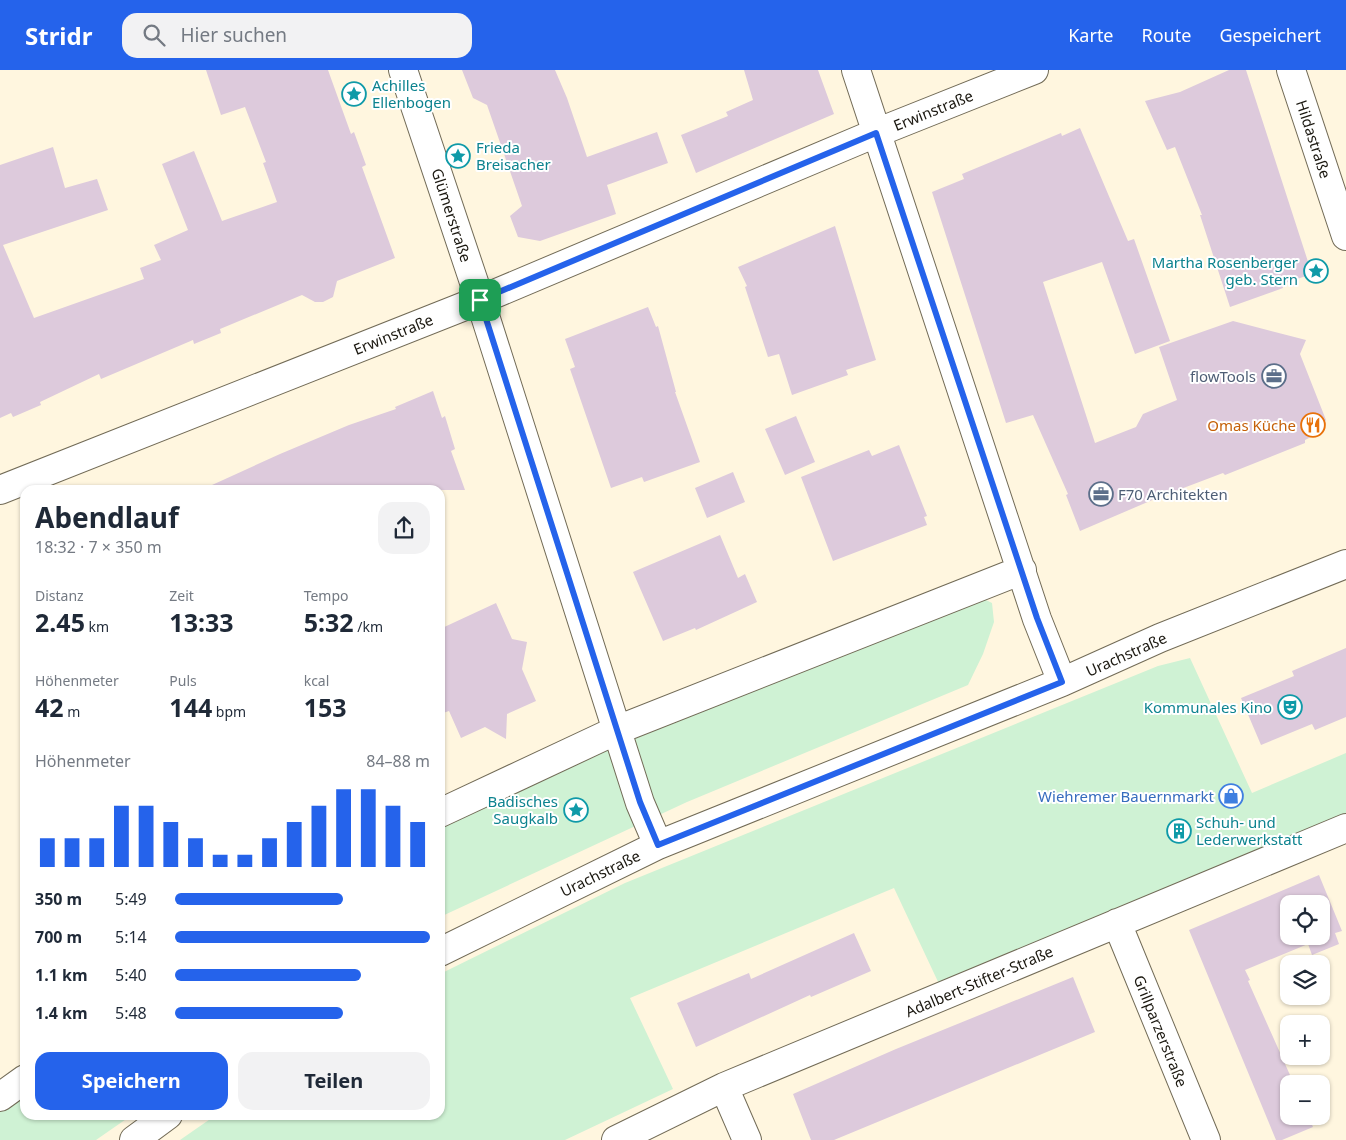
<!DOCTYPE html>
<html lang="de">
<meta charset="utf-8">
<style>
body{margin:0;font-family:"Noto Sans",sans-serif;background:#f2f2f3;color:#1f2937;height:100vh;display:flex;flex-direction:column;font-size:19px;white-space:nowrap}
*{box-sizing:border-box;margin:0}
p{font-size:16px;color:#747a83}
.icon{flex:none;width:28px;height:28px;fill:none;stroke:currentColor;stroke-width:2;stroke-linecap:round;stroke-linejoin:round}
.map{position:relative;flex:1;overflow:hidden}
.drawer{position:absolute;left:20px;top:415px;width:425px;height:635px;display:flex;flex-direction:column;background:#fff;border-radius:15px;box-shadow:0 1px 4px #0004}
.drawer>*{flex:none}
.tools{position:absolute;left:1280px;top:825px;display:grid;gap:10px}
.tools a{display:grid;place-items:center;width:50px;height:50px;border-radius:10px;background:#fff;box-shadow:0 1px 4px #0004;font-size:25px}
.pin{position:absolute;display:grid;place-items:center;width:42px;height:42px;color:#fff;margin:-21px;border-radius:10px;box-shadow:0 2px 8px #0006}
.round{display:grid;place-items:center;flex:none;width:52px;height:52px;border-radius:15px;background:#f2f2f3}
.headline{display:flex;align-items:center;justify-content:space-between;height:85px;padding:0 15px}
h1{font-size:28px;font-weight:700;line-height:38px}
.metrics{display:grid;grid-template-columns:repeat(3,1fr);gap:8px;height:85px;padding:5px 15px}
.metrics div{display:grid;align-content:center}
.metrics b{font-size:25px;font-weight:700}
.metrics small{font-size:14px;font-weight:400}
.metrics p{font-size:14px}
.chart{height:140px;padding:10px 15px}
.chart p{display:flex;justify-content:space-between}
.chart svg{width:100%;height:90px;margin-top:5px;stroke:#2563eb;stroke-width:6}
.cta{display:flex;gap:10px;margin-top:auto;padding:10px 15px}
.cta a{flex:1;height:58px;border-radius:15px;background:#2563eb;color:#fff;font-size:20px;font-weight:700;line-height:58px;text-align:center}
.cta a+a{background:#f2f2f3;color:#1f2937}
ul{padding:0 15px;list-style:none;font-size:16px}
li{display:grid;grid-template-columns:80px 60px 1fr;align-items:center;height:38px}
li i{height:12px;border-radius:6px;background:#2563eb}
header{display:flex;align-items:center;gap:30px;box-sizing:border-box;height:70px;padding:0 25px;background:#2563eb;color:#fff}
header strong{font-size:24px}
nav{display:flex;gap:28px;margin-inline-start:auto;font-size:18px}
.search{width:350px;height:45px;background:#f2f2f3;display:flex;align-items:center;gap:12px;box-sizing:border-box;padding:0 18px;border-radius:15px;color:#747a83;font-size:19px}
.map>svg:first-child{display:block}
</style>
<header>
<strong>Stridr</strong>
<div class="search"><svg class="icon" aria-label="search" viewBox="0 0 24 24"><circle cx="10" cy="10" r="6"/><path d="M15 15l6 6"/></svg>Hier suchen</div>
<nav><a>Karte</a><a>Route</a><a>Gespeichert</a></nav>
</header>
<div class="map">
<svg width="1346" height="1070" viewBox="0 0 1346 1070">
<rect width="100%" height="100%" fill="#fff6df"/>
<path fill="#cff2d4" d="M982,528L992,533L994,552L983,584L968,615L687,732L440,847V757L604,681Z
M1190,588L1252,723L1346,683V745L940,916L894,818L630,928L673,1019L565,1070H180L216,1045H440V904L625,813L1158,596Z
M25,1024V1045H132L96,1070H0V1042Z"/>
<path fill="#ddcadc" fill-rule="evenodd" d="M206,0H328L351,64L354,62L366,95L362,97L395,188L337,211L333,227L323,232H315L302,225L220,259L221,263L194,274L193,270L101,309L99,304L40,332L41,335L13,347L11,343L0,348V95L53,77L65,118L97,109L108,140L3,175L34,248L144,209L140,198L161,190L154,175L188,160L162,94L194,81L222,151L277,132L263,93L266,92L245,37L221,45Z
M462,0H555L567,28L587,87L657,62L668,93L607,115L616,144L540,171L518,167L510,146L522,136L487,35L473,28Z
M744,0H818L834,44L696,103L681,65L728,46L726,42L753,30Z
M1229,0H1246L1312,204L1282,214L1283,218L1230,237L1200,145H1202L1175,77L1167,80L1145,31L1180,22Z
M1080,58L1128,171L1134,169L1170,271L1135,284L1102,192L1043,212L1095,373L1136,357L1143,344L1177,330L1159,277L1233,251L1306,270L1300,284L1326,350L1319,363L1305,370V373L1225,405L1223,403L1157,428L1080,461L1066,425L1068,424L1033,345L1006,353L932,122L964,109L962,104L1061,63L1062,66Z
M835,156L876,290L846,300L848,305L792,325L779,284L768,287L745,217L747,216L738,197Z
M648,237L656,257L658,256L676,322H675L700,392L644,412L642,407L611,418L570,299L575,297L565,269Z
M433,321L442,348L445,346L455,379L451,381L465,420H201L280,384L349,355L396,339L395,337Z
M796,346L815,392L785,405L765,359Z
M899,375L927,446L924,447L927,455L833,491L801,407L869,380L872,386Z
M733,402L745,432L707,448L695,418Z
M720,465L738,508L745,504L757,532L696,560L695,558L663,571L633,502Z
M496,533L512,569L527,572L522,599L536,631L507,644L506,669L485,657L461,668L449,641L440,644V559Z
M1346,578V647L1315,660L1312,654L1261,675L1241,628L1294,606L1292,601Z
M1319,805L1342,861L1335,863L1339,874L1312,885L1308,874L1245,900L1250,910L1248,911L1294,1014H1289V1046H1308L1313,1057L1282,1070H1276L1189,860ZM1289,834H1321V866H1289Z
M854,863L871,901L811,927L810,925L696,977L677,933L749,903L751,909Z
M1073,907L1095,962L834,1070H811L793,1024L896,979Z"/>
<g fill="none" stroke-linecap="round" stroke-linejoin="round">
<g stroke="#726b57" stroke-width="30">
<path id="minor" d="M403,0L480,230L640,733L658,775
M856,0L1037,549L1062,612
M1291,0L1346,166
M0,420L480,230L876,63L1034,0
M440,743L617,660L1022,500
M1117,853L1206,1070
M440,882L658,775L1062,612L1160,568L1346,494
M724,1017L747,1070
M0,1027L25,1009
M134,1070L168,1045
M616,1070L724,1017L1346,758"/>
</g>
<use href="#minor" stroke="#fff" stroke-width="28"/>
</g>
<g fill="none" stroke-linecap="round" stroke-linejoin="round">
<g stroke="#fff" stroke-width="10">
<path id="route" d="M876,63L1037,548L1062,612L658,775L640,732L480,230Z"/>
</g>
<use href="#route" stroke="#2563eb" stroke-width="6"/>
</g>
<defs>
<g id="sight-ring" transform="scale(1.25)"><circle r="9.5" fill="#fff" stroke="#0f9aa8" stroke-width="1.5"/><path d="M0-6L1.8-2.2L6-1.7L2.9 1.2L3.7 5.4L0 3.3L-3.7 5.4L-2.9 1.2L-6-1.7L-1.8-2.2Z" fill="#0f9aa8"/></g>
<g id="office-ring" transform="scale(1.25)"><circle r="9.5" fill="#fff" stroke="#5c6f8a" stroke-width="1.5"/><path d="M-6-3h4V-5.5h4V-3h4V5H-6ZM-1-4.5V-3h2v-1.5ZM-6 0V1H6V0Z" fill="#5c6f8a"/></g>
<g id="restaurant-ring" transform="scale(1.25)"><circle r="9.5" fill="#fff" stroke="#e8710a" stroke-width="1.5"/><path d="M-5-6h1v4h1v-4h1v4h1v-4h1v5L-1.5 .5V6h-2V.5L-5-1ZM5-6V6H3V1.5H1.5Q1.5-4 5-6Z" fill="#e8710a"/></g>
<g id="theatre-ring" transform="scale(1.25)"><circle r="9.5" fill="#fff" stroke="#0f9aa8" stroke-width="1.5"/><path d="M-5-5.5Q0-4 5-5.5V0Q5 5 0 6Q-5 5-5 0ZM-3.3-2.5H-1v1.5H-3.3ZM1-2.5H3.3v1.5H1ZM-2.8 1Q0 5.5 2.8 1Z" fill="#0f9aa8"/></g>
<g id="shop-ring" transform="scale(1.25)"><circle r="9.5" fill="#fff" stroke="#3f7fe0" stroke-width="1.5"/><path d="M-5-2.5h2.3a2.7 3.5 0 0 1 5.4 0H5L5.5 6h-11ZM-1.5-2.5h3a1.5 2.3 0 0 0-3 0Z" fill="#3f7fe0"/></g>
<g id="building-ring" transform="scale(1.25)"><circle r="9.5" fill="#fff" stroke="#0f9aa8" stroke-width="1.5"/><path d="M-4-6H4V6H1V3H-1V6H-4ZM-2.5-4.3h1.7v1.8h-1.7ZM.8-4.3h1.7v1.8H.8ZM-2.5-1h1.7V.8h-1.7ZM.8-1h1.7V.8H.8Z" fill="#0f9aa8"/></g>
</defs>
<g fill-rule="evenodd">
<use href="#sight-ring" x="354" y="24"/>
<use href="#sight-ring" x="458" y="86"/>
<use href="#sight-ring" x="1316" y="201"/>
<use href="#office-ring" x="1274" y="306"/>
<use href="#restaurant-ring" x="1313" y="355"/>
<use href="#office-ring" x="1101" y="424"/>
<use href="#theatre-ring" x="1290" y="637"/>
<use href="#shop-ring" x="1231" y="726"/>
<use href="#sight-ring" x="576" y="740"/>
<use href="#building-ring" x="1179" y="761"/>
</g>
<g text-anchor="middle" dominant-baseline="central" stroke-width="4" stroke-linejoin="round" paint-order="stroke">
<g font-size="15" fill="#0d838f" stroke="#fff" text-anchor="start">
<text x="372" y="15">Achilles<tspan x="372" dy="17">Ellenbogen</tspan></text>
<text x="476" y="77">Frieda<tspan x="476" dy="17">Breisacher</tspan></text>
<text x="1298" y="192" text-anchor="end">Martha Rosenberger<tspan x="1298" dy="17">geb. Stern</tspan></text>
<text x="1272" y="637" text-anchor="end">Kommunales Kino</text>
<text x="558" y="731" text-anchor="end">Badisches<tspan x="558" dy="17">Saugkalb</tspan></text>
<text x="1196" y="752">Schuh- und<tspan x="1196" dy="17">Lederwerkstatt</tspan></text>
</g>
<g font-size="15" fill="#1a170f" stroke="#fff">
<text transform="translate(933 40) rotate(-22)">Erwinstraße</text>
<text transform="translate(1314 69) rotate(72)">Hildastraße</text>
<text transform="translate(452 145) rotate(72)">Glümerstraße</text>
<text transform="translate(393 264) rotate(-22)">Erwinstraße</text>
<text transform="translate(1126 584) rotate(-24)">Urachstraße</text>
<text transform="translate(600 803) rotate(-26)">Urachstraße</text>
<text transform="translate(979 911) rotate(-23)">Adalbert-Stifter-Straße</text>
<text transform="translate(1161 961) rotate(68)">Grillparzerstraße</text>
</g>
<g font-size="15" fill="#4e5e75" stroke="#fff" text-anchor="end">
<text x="1256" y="306">flowTools</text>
<text x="1118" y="424" text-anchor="start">F70 Architekten</text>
</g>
<g font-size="15" fill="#c56008" stroke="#fff" text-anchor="end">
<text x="1296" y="355">Omas Küche</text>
</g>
<g font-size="15" fill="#366cbe" stroke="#fff" text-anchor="end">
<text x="1214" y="726">Wiehremer Bauernmarkt</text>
</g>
</g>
</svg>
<div class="tools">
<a><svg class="icon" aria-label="locate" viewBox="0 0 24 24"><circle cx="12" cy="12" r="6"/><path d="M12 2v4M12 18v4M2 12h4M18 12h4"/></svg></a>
<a><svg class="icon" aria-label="layers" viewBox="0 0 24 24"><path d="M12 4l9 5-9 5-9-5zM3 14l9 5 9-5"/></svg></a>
<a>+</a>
<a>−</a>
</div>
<div class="pin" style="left:480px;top:230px;background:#1e9e55"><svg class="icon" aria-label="arrive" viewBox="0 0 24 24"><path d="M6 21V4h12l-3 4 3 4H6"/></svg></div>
<section class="drawer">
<div class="headline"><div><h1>Abendlauf</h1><p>18:32 · 7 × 350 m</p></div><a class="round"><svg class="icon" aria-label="share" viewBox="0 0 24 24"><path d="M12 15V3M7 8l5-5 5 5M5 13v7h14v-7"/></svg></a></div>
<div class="metrics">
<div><p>Distanz</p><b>2.45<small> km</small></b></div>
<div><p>Zeit</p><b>13:33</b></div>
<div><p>Tempo</p><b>5:32<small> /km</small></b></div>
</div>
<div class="metrics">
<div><p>Höhenmeter</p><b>42<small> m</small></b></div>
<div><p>Puls</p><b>144<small> bpm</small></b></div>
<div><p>kcal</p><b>153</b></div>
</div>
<div class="chart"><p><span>Höhenmeter</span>84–88 m</p>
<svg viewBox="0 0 160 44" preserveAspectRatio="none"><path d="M5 44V30M15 44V30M25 44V30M35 44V14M45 44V14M55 44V22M65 44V30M75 44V38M85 44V38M95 44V30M105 44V22M115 44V14M125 44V6M135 44V6M145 44V14M155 44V22"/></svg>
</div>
<ul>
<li><b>350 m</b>5:49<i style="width:66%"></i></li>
<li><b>700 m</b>5:14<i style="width:100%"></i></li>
<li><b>1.1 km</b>5:40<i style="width:73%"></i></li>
<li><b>1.4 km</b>5:48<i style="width:66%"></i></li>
</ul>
<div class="cta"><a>Speichern</a><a>Teilen</a></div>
</section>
</div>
